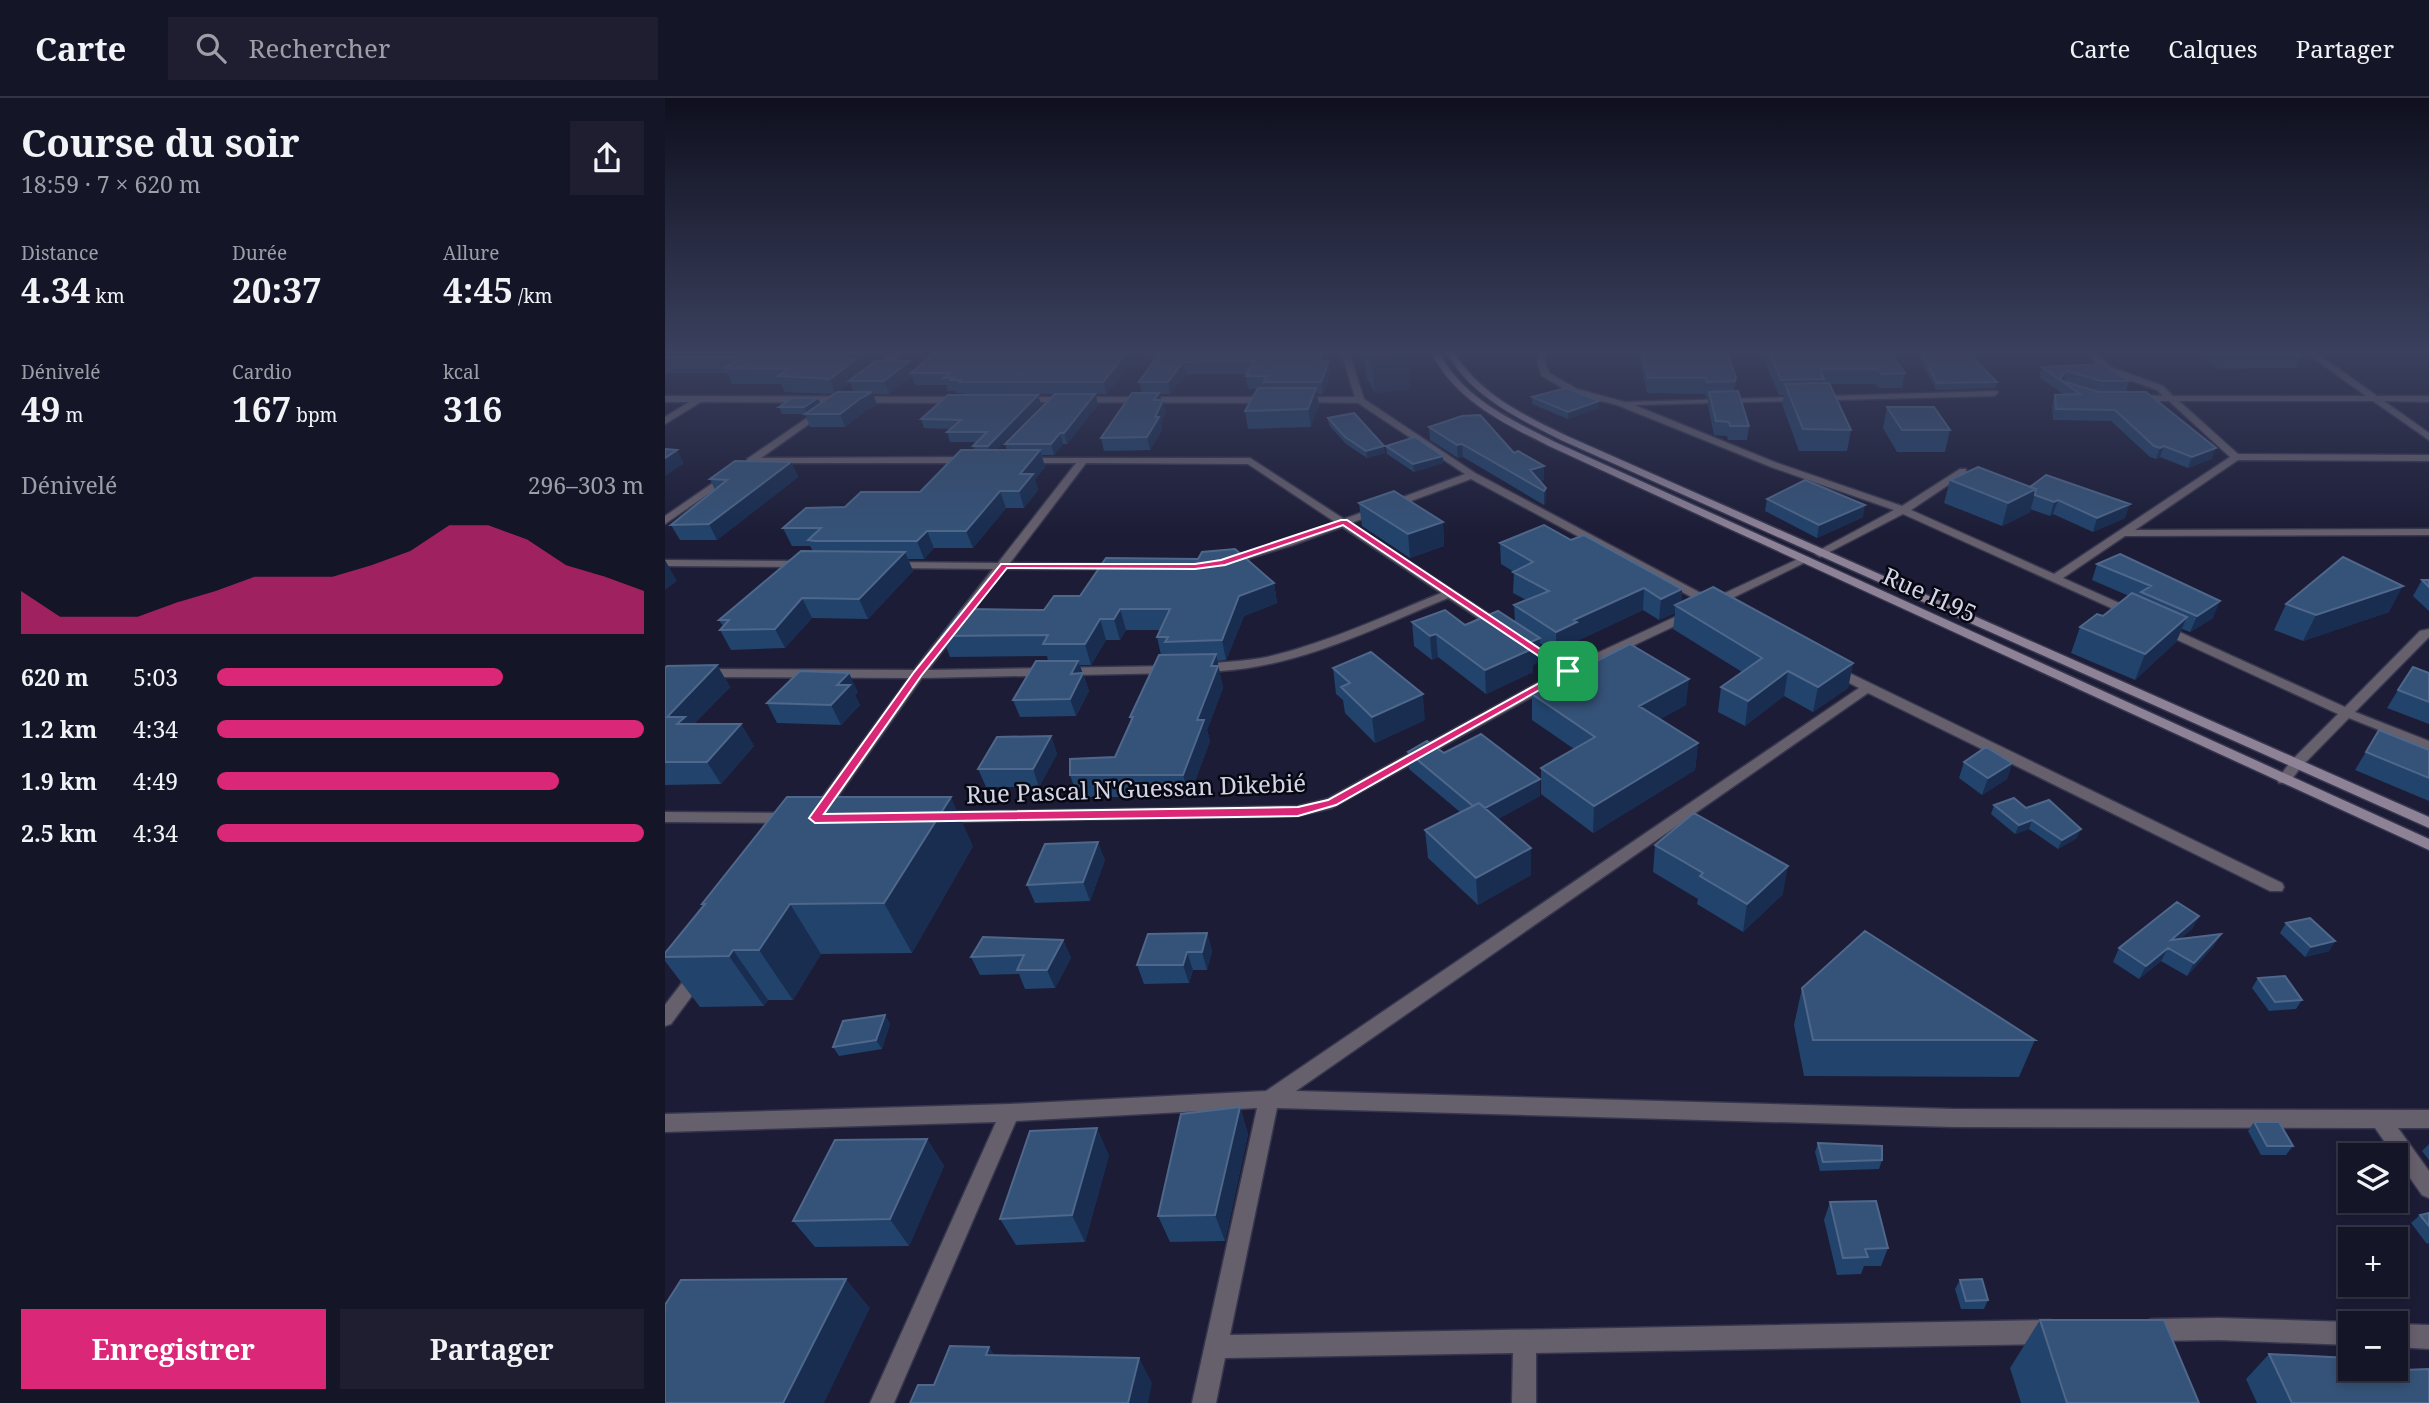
<!DOCTYPE html>
<html lang="fr">
<meta charset="utf-8">
<style>
body{margin:0;font-family:"Noto Serif",serif;background:#1e1e30;color:#f1f3f6;height:100vh;display:flex;flex-direction:column;font-size:26px;white-space:nowrap}
*{box-sizing:border-box;margin:0}
p{font-size:23px;color:#9d9fa8}
.icon{flex:none;width:38px;height:38px;fill:none;stroke:currentColor;stroke-width:2;stroke-linecap:round;stroke-linejoin:round}
.map{position:relative;flex:1;overflow:hidden}
.panel{display:flex;flex-direction:column;background:#151528;width:665px}
.panel>*{flex:none}
.tools{position:absolute;left:1673px;top:1045px;display:grid;gap:14px}
.tools a{display:grid;place-items:center;width:70px;height:70px;border-radius:0px;background:#151528;box-shadow:0 4px 10px #0003,0 0 0 2px #343445;font-size:35px}
.pin{position:absolute;display:grid;place-items:center;width:60px;height:60px;color:#fff;margin:-30px;border-radius:14px;box-shadow:0 4px 10px #0006}
.round{display:grid;place-items:center;flex:none;width:74px;height:74px;border-radius:0px;background:#1e1e30}
.summary{display:flex;align-items:center;justify-content:space-between;height:119px;padding:0 21px}
h1{font-size:38px;font-weight:700;line-height:52px}
.figures{display:grid;grid-template-columns:repeat(3,1fr);gap:10px;height:119px;padding:7px 21px}
.figures div{display:grid;align-content:center}
.figures b{font-size:35px;font-weight:700}
.figures small{font-size:19px;font-weight:400}
.figures p{font-size:19px}
.chart{height:196px;padding:14px 21px}
.chart p{display:flex;justify-content:space-between}
.chart svg{width:100%;height:126px;margin-top:7px;fill:#db2777;opacity:.7}
.primary-button{display:flex;gap:14px;margin-top:auto;padding:14px 21px}
.primary-button a{flex:1;height:80px;border-radius:0px;background:#db2777;color:#fff;font-size:28px;font-weight:700;line-height:80px;text-align:center}
.primary-button a+a{background:#1e1e30;color:#f1f3f6}
ul{padding:0 21px;list-style:none;font-size:23px}
li{display:grid;grid-template-columns:112px 84px 1fr;align-items:center;height:52px}
li i{height:18px;border-radius:9px;background:#db2777}
header{display:flex;align-items:center;gap:42px;box-sizing:border-box;height:98px;padding:0 35px;background:#151528;border-bottom:2px solid #343445}
header strong{font-size:33px}
nav{display:flex;gap:38px;margin-inline-start:auto;font-size:24px}
.search{width:490px;height:63px;background:#1e1e30;display:flex;align-items:center;gap:18px;box-sizing:border-box;padding:0 24px;border-radius:0px;color:#9d9fa8;font-size:26px}
main{display:flex;flex:1;min-height:0}
.map>svg:first-child{display:block}
</style>
<header>
<strong>Carte</strong>
<div class="search"><svg class="icon" aria-label="search" viewBox="0 0 24 24"><circle cx="10" cy="10" r="6"/><path d="M15 15l6 6"/></svg>Rechercher</div>
<nav><a>Carte</a><a>Calques</a><a>Partager</a></nav>
</header>
<main>
<section class="panel">
<div class="summary"><div><h1>Course du soir</h1><p>18:59 · 7 × 620 m</p></div><a class="round"><svg class="icon" aria-label="share" viewBox="0 0 24 24"><path d="M12 15V3M7 8l5-5 5 5M5 13v7h14v-7"/></svg></a></div>
<div class="figures">
<div><p>Distance</p><b>4.34<small> km</small></b></div>
<div><p>Durée</p><b>20:37</b></div>
<div><p>Allure</p><b>4:45<small> /km</small></b></div>
</div>
<div class="figures">
<div><p>Dénivelé</p><b>49<small> m</small></b></div>
<div><p>Cardio</p><b>167<small> bpm</small></b></div>
<div><p>kcal</p><b>316</b></div>
</div>
<div class="chart"><p><span>Dénivelé</span>296–303 m</p>
<svg viewBox="0 0 160 44" preserveAspectRatio="none"><path d="M0 44V29L10 38L20 38L30 38L40 33L50 29L60 24L70 24L80 24L90 20L100 15L110 6L120 6L130 11L140 20L150 24L160 29V44z"/></svg>
</div>
<ul>
<li><b>620 m</b>5:03<i style="width:67%"></i></li>
<li><b>1.2 km</b>4:34<i style="width:100%"></i></li>
<li><b>1.9 km</b>4:49<i style="width:80%"></i></li>
<li><b>2.5 km</b>4:34<i style="width:100%"></i></li>
</ul>
<div class="primary-button"><a>Enregistrer</a><a>Partager</a></div>
</section>
<div class="map">
<svg width="1764" height="1305" viewBox="0 0 1764 1305">
<rect width="100%" height="100%" fill="#1c1c36"/>
<g fill="none" stroke-linecap="round" stroke-linejoin="round">
<g stroke="#36364f" stroke-width="3">
<path id="street" d="M230,254H239L214,275H208V271Z
M676,254H684L699,301L810,375L1047,501L1133,461L1137,460L1143,463L1047,510L806,381L686,425L839,526L841,529L839,532H831L783,500C710,530 636,568 556,573C547,574 538,577 531,571L532,568C555,563 579,564 602,559C662,545 719,518 776,495L677,429L628,447L565,466H557V462L620,443L670,424L583,366L421,365L345,465L454,466L460,469L458,471H339L263,572L506,568L512,572L511,575L257,580L160,717H150L148,713L150,709L244,580L40,579L34,575L40,571L249,572L328,471L225,470L219,467L225,464L333,465L411,365H360L357,364V360H585L679,421L800,376L693,305L633,304V300L636,299H690Z
M874,254H882L880,264L884,275L912,291L960,304L1332,293L1333,295L1329,298L969,307L1112,365L1237,408L1295,371H1301V375L1246,412L1389,476L1565,359L1504,303H1471L1467,300L1471,297L1498,298L1492,292L1440,273L1419,254H1428L1446,269L1498,288L1508,298H1701L1640,254H1650L1712,298H1764V304L1719,303L1764,335V342L1708,303H1514L1573,356L1764,357V363L1573,362L1470,432L1764,431V437L1460,438L1398,480L1470,512L1472,515L1466,519L1238,416L1155,459L1150,456L1151,454L1229,412L1106,369L952,307L906,295L877,278L872,264Z
M0,298L298,299L302,302L298,305L36,304L0,326V319L24,304H0Z
M356,299H602L606,302L602,305L353,304V300Z
M158,309L162,312L161,314L96,360L304,359L309,362L304,365H82V361Z
M61,376L69,378L0,426V418Z
M0,462L139,463L145,466L139,469L0,468Z
M1025,512L1029,513V519L908,576L667,710L633,718L278,724L270,719L278,714L633,708L662,701L894,573L857,549L855,546L857,543H865L904,568Z
M1497,526L1680,609L1755,533L1764,531V539L1690,614L1764,643V652L1684,620L1636,669L1624,685H1614L1612,682L1626,663L1673,616L1493,533L1491,530L1493,527Z
M1170,568L1617,785L1619,789L1617,793H1605L1203,595L631,993L1288,1011L1764,1012V1030H1733L1764,1073V1100L1757,1097L1710,1030L1288,1029L612,1010L565,1237L1386,1222L1394,1226L1398,1234L1394,1242L1386,1246L871,1255V1305H847L848,1255L560,1260L551,1305H527L592,1010L351,1023L229,1305H205L331,1024L0,1034V1016L345,1006L601,993L1194,590L1165,575L1164,572L1165,569Z
M0,714L125,715L133,720L125,725L0,724Z
M32,871L38,873L41,878L38,883L6,926L0,928V907L26,873Z
M1554,1220L1685,1224V1247L1554,1242L1487,1243L1479,1240L1476,1232L1479,1224L1487,1221Z
M1731,1226L1764,1227V1251L1731,1249Z"/>
</g>
<g stroke="#36364f" stroke-width="3">
<path id="secondary" d="M766,254H774C797,300 847,322 890,344L1764,741V752L884,348C838,325 790,302 766,254Z
M781,254H789C815,297 859,317 902,338L1764,719V730L896,342C851,319 807,299 781,254Z"/>
</g>
<use href="#street" fill="#665f6c" fill-rule="evenodd"/>
<use href="#secondary" fill="#8e8297" fill-rule="evenodd"/>
</g>
<path fill="#22436b" fill-rule="evenodd" d="M0,254H212L213,259L195,271L196,274L244,263L247,273L475,254L442,296H431L433,307L402,346H398L389,357H377L380,369L370,381L373,392L359,410H341L308,450H269L259,461H243L248,473L203,521L147,520L120,550L66,552L55,532L58,528L54,522L148,453L145,448H127L118,430L180,409L255,394L310,352L308,348L312,344H285L282,334L286,331L259,330L256,321L373,297L376,307L331,352H342L340,346L389,296H298V295H291L290,293H283L281,287H250L247,278L224,296H208L212,307L201,312L180,329H145L140,316H117L114,309L155,306L169,296L120,294L116,286H67L62,275H3L0,277ZM185,285L189,294H174Z
M475,254H661L662,258L660,263H664L666,275L658,296H652L654,307L646,329L583,331L580,313L592,291H583L581,278L582,276H521L505,296H495L501,314L496,325L497,332L485,352L439,353L436,340L477,295L474,284L488,264Z
M699,254H742L745,291L710,295L701,278Z
M973,254H1062L1071,280L1069,294L1084,328L1082,342H1063L1062,338L1049,337L1043,308V299H1041L1040,296L982,295Z
M1096,254H1224L1240,275L1237,290H1214L1210,286H1165L1186,332L1182,353H1134L1117,306L1119,297H1114Z
M1251,254H1272L1277,258L1332,284L1330,290L1271,292Z
M1533,254H1631L1636,258L1631,270L1554,271Z
M1377,269L1464,283L1461,294L1432,293L1547,361L1523,370L1495,359L1491,361L1485,359L1446,323L1388,322L1387,307L1390,297L1398,296L1374,279Z
M867,299L934,303V310L903,321L867,306Z
M1222,309L1285,332L1280,354H1232L1218,330Z
M663,320L720,355L702,360L681,346L664,327Z
M764,329L849,355L879,368V382L875,383L881,390V404L879,407L798,359L793,360L765,342Z
M721,348L778,365L749,374L722,356Z
M126,364L133,379L52,442H15L6,427L50,392L45,381Z
M1285,382L1365,389L1460,420L1428,434L1388,416L1385,418L1365,411V414L1337,428L1279,405Z
M1102,401L1198,419L1152,440L1100,413Z
M694,405L778,424L779,448L745,460L697,428Z
M906,442L1017,491L1016,504L1188,565L1183,590L1148,614L1119,598L1080,628L1053,614L1056,589L1077,574L1008,531L1010,515L994,522L978,512L912,543V546L891,556L875,545V563L868,567V574L821,596L773,559L767,562L749,548L747,524L800,527L850,524L849,507L861,502L848,495L849,474L836,466L835,445Z
M1455,456L1548,520L1525,534L1517,531L1511,544L1470,582L1406,555L1415,529L1438,518L1464,498L1427,482L1432,466Z
M1757,482H1764V513L1748,498Z
M609,485L612,505L579,518L561,562L552,563L558,590L542,632L545,643L524,699H413L405,677L450,659L466,623L465,619L496,557L492,539L495,532H461L455,542H441L426,567H415L424,593L411,618L355,619L348,602L383,563L382,558L285,559L277,538L379,512L415,498Z
M1621,506L1724,514L1638,543L1609,532Z
M52,567L65,589L29,626H76L89,648L56,686L0,687V570Z
M668,570L760,622L710,645L680,615L678,602L671,596Z
M1764,575V626L1722,610L1733,592Z
M193,594L190,597L195,607L176,627L112,625L102,605Z
M867,596L1021,607L995,621L1033,645L1030,672L928,735L876,696V670L909,651L867,622Z
M1714,632L1764,652V703L1690,672Z
M386,638L392,656L374,689H321L313,671Z
M743,654L779,655L875,681V698L833,721L866,750V777L813,807L763,760L760,732L795,714L744,671Z
M1299,664L1347,665L1342,681L1317,697L1294,680Z
M1329,707L1361,710L1412,740L1393,751L1364,731L1350,736L1326,716Z
M990,747L1118,796L1078,834L1032,806L1033,801L988,774Z
M308,748L247,855L156,856L128,902H103L99,908L35,909L0,863V855L38,808L37,806Z
M440,762L425,803L370,805L362,787Z
M1534,818L1527,831L1516,840L1556,836L1548,849L1522,878L1496,863L1474,881L1448,864L1454,850Z
M1621,825L1670,843L1664,853L1640,859L1615,835Z
M542,835L547,853L542,872H528L524,885L479,886L472,867Z
M398,842L406,860L390,890L360,891L354,876L315,877L306,859Z
M1593,880L1637,902L1631,911L1604,913L1587,890Z
M1137,890L1370,942L1354,979L1139,978L1129,927Z
M220,917L225,926L217,951L174,958L168,949Z
M575,1009L583,1036L560,1143L505,1144L493,1118Z
M1589,1024L1628,1048L1621,1057H1596L1583,1033Z
M262,1041L279,1068L244,1148L150,1149L128,1123Z
M1153,1045L1217,1062L1214,1071L1155,1073L1150,1054Z
M1764,1046V1062L1757,1053Z
M444,1057L420,1144L351,1147L335,1121Z
M1165,1104L1223,1150L1216,1168H1199L1196,1176L1172,1177L1159,1122Z
M1764,1115V1145L1762,1146L1746,1125L1755,1117Z
M1295,1182L1323,1202L1319,1211H1296L1290,1191Z
M1375,1222L1534,1305H1356L1345,1270Z
M1604,1256L1738,1272L1764,1305H1592L1581,1281Z"/>
<path fill="#182d50" d="M192,254H212L213,259L195,271L197,276L184,283L185,285L171,296L165,281L183,261Z
M462,254H475L442,296L438,284Z
M657,254H661L662,258L655,275L654,263Z
M732,254H742L745,291L710,295L706,257Z
M244,263L248,275H246L247,278L224,296L219,283Z
M664,263L666,275L658,296L656,284Z
M518,264L521,276L505,296L503,284Z
M1402,273L1399,283L1398,284L1395,280Z
M651,290L654,307L646,329L643,311Z
M207,294L212,307L201,312L180,329L175,316L196,300Z
M494,295L497,305L498,302L501,314L496,325L497,332L485,352L482,339L489,302Z
M430,296L433,307L402,346L399,335Z
M373,297L376,307L326,357L323,348Z
M153,300L156,307L142,316L139,309Z
M934,303V310L903,321V314Z
M395,335L398,346L389,357L386,346Z
M797,346L798,359L793,360L792,347Z
M719,348L720,355L702,360L701,353Z
M1499,348L1495,359L1491,361L1495,350Z
M1551,350L1547,361L1523,370L1527,359Z
M12,352L19,365L0,378V360Z
M375,352L380,369L370,381L373,392L359,410L354,393L355,376Z
M778,358V365L749,374L748,366Z
M126,364L133,379L52,442L44,426Z
M879,368V382L866,386L865,372Z
M881,390V404L879,407V393Z
M1371,391L1365,414L1337,428L1343,405Z
M335,393L341,410L308,450L301,433Z
M1393,402L1388,416L1385,418L1389,404Z
M1465,406L1460,420L1428,434L1432,420Z
M1200,407L1198,419L1152,440L1154,427Z
M778,424L779,448L745,460L743,436Z
M262,433L269,450L259,461L252,443Z
M240,454L248,473L203,521L194,501Z
M0,462L12,483L0,492Z
M609,485L612,505L579,518L561,562L557,542L574,498Z
M1738,488L1724,514L1638,543L1651,517Z
M979,490L978,512L912,543V546L891,556V534L909,522Z
M1017,491L1016,510L1010,507V515L994,522L996,501Z
M137,500L147,520L120,550L110,531Z
M1555,503L1548,520L1525,534L1532,518Z
M455,511L461,532L455,542L449,521Z
M1522,519L1511,544L1470,582L1480,556Z
M435,521L441,542L426,567L420,546Z
M771,536L773,559L767,562L765,538Z
M875,540V563L868,567V574L821,596L820,572L861,546Z
M551,556L558,590L542,632L545,643L524,699L518,677L546,568Z
M413,563L424,593L411,618L405,601L406,576Z
M1188,565L1183,590L1148,614L1153,589Z
M52,567L65,589L26,629L33,640L2,619Z
M1123,573L1119,598L1080,628L1083,603Z
M184,575L193,594L190,597L195,607L176,627L166,607L172,587Z
M1024,581L1021,607L972,634L974,608Z
M758,596L760,622L710,645L707,619Z
M76,626L89,648L56,686L42,664Z
M386,638L392,656L374,689L368,671Z
M1033,645L1030,672L928,735L929,708Z
M1347,665L1342,681L1317,697L1323,680Z
M875,681V698L815,731L814,713Z
M286,699L308,748L247,855L219,805Z
M1367,722L1364,731L1350,736L1354,727Z
M1416,731L1412,740L1393,751L1397,742Z
M433,744L440,762L425,803L418,784Z
M866,750V777L813,807L811,780Z
M1123,768L1118,796L1078,834L1082,806Z
M125,806L156,856L128,902L94,852Z
M1534,818L1527,831L1504,850H1503L1496,863L1474,881L1481,868L1506,842Z
M542,835L547,853L542,872L537,854Z
M1556,836L1548,849L1522,878L1529,865Z
M398,842L406,860L390,890L382,872Z
M1670,843L1664,853L1640,859L1646,849Z
M68,852L103,902L99,908L64,858Z
M522,854L528,872L524,885L518,867Z
M220,917L225,926L217,951L211,942Z
M575,1009L583,1036L560,1143L550,1117Z
M432,1030L444,1057L420,1144L407,1117Z
M262,1041L279,1068L244,1148L225,1121Z
M181,1181L205,1210L159,1305H118Z
M324,1249L342,1274L321,1257Z
M474,1260L487,1285L483,1305H463Z"/>
<path fill="#355378" stroke="#4e678a" stroke-width="2" d="M0,254H192L183,261H191L165,281L113,278L124,271L60,270L76,260H0Z
M271,254H462L438,284H294L296,282H286L289,280H279L285,275H246Z
M489,254H657L654,263H664L656,284H599L602,278H581L589,263L518,264L503,284H474L493,257Z
M705,254H732L706,257Z
M977,254H1062L1071,280L1070,283L1042,284L1041,280H983Z
M1104,254H1224L1240,275L1217,276L1213,271H1155L1159,281L1116,282Z
M1256,254H1272L1277,258L1304,256L1332,284L1272,285Z
M1554,254H1631L1636,258H1559Z
M210,263H244L219,283H184Z
M1438,266L1464,283H1436L1402,273L1395,280L1397,283L1434,294H1481L1551,350L1527,359L1499,348L1495,350L1489,348L1450,312L1391,311L1390,297L1415,296L1377,269Z
M1164,285L1186,332L1138,331L1120,286Z
M593,290H651L643,311L580,313Z
M901,290L934,303L903,314L867,299Z
M1073,293L1084,328H1065L1064,324L1051,323L1044,294Z
M172,294H207L196,300L175,316H140Z
M467,295H494L489,302H498L490,319H494L482,339L436,340Z
M390,296H430L399,335H395L386,346H340Z
M283,297H373L323,348H308L322,334H282L296,322L256,321Z
M127,300H153L139,309H114Z
M1222,309H1269L1285,332H1237Z
M689,315L719,348L701,353L680,339L663,320Z
M815,317L849,355L853,353L879,368L865,372L881,390L879,393L797,346L792,347L764,329L797,318Z
M750,339L778,358L748,366L721,348Z
M0,351L12,352L0,360Z
M296,352H375L355,376H368L354,393H335L301,433H262L252,443H150L143,442L156,430H118L141,410L180,409L196,394H255Z
M70,363L126,364L44,426L6,427L62,382L45,381Z
M1313,369L1371,391L1343,405L1285,382Z
M1381,377L1465,406L1432,420L1393,402L1389,404L1370,397L1371,391L1365,389Z
M1140,382L1200,407L1154,427L1102,401Z
M729,393L778,424L743,436L694,405Z
M879,427L906,442L919,437L1017,491L996,501L979,490L909,522L912,524L891,534L849,507L884,493L848,474L868,464L835,445Z
M570,451L609,485L574,498L557,542L500,544L503,539H492L505,511H455L449,521H435L420,546H378L383,537L277,538L296,513L304,511L379,512L389,498H415L441,460L533,461L537,454Z
M136,453L240,454L194,501L137,500L110,531L55,532L64,522H54Z
M1455,456L1555,503L1532,518L1476,494L1486,488L1432,466Z
M1678,459L1738,488L1651,517L1621,506Z
M1757,482H1764V489Z
M1048,489L1188,565L1153,589L1123,573L1083,603L1056,589L1097,560L1010,507Z
M1467,495L1522,519L1480,556L1415,529L1432,516L1438,518Z
M780,512L800,527L833,513L875,540L861,546L867,551L820,572L771,536L765,538L747,524Z
M965,546L1024,581L974,608L1033,645L929,708L876,670L930,639L867,596Z
M706,554L758,596L707,619L676,589L685,585L668,570Z
M551,556L546,568H553L532,622H539L518,677H405V661L450,659L468,619H465L494,557Z
M371,563H413L406,576L418,575L405,601L348,602Z
M52,567L2,619H20L12,626H76L42,664H0V570L2,568Z
M1748,569L1764,575V604L1733,592Z
M135,573L184,575L172,587H185L166,607L102,605Z
M1714,632L1764,652V680L1701,654Z
M816,636L875,681L820,710L814,705L808,708L743,654L762,643L779,655Z
M386,638L368,671H313L332,639Z
M1321,649L1347,665L1323,680L1299,664Z
M122,699H286L219,805L125,806L94,852H68L64,858L0,859V855L40,806H37Z
M1349,700L1361,710L1384,702L1416,731L1397,742L1367,722L1354,727L1329,707Z
M814,705L866,750L811,780L760,732Z
M1029,715L1123,768L1082,806L1035,778L1038,775L990,747Z
M433,744L418,784L362,787L380,746Z
M1512,804L1534,818L1506,842L1556,836L1529,865L1503,850L1481,868L1454,850Z
M1645,820L1670,843L1646,849L1621,825Z
M1200,833L1370,942H1148L1137,890Z
M542,835L537,854H522L518,867H472L483,836Z
M318,839L398,842L382,872H352L359,857L306,859Z
M1620,878L1637,902L1610,904L1593,880Z
M220,917L211,942L168,949L178,923Z
M575,1009L550,1117L493,1118L516,1016Z
M1589,1024H1614L1628,1048H1602Z
M432,1030L407,1117L335,1121L365,1033Z
M262,1041L225,1121L128,1123L170,1042Z
M1153,1045L1217,1048V1062L1158,1064Z
M1211,1103L1223,1150L1200,1151L1203,1159L1178,1160L1165,1104Z
M1764,1115V1128L1755,1117Z
M181,1181L118,1305H0V1207L16,1182Z
M1317,1181L1323,1202L1301,1203L1295,1182Z
M1375,1222H1499L1534,1305H1402Z
M285,1248L324,1249L321,1257L474,1260L463,1305H245L253,1287H269Z
M1604,1256L1685,1260V1270H1731V1262H1732L1738,1272L1764,1271V1305H1627Z"/>
<linearGradient id="sky" x2="0" y2="1"><stop stop-color="#0f0f1e"/><stop offset="0.58" stop-color="#3a405d"/><stop offset="1" stop-color="#3a405d" stop-opacity="0"/></linearGradient>
<rect width="1764" height="437" fill="url(#sky)"/>
<path fill="#db2777" stroke="#fff" stroke-width="2" fill-rule="evenodd" d="M676,422H682L908,573L671,707L633,718L150,725L144,720L249,574L336,466H530L556,462ZM678,427L896,573L663,702L633,709L159,716L256,578L342,470L530,471L560,467Z"/>
<g text-anchor="middle" dominant-baseline="central" stroke-width="5" stroke-linejoin="round" paint-order="stroke">
<g font-size="24" fill="#d3d4e6" stroke="#080813">
<text transform="translate(1265 496) rotate(24)">Rue I195</text>
<text transform="translate(471 690) rotate(-2)">Rue Pascal N'Guessan Dikebié</text>
</g>
</g>
</svg>
<div class="tools">
<a><svg class="icon" aria-label="layers" viewBox="0 0 24 24"><path d="M12 4l9 5-9 5-9-5zM3 14l9 5 9-5"/></svg></a>
<a>+</a>
<a>−</a>
</div>
<div class="pin" style="left:903px;top:573px;background:#1e9e55"><svg class="icon" aria-label="arrive" viewBox="0 0 24 24"><path d="M6 21V4h12l-3 4 3 4H6"/></svg></div>
</div>
</main>
